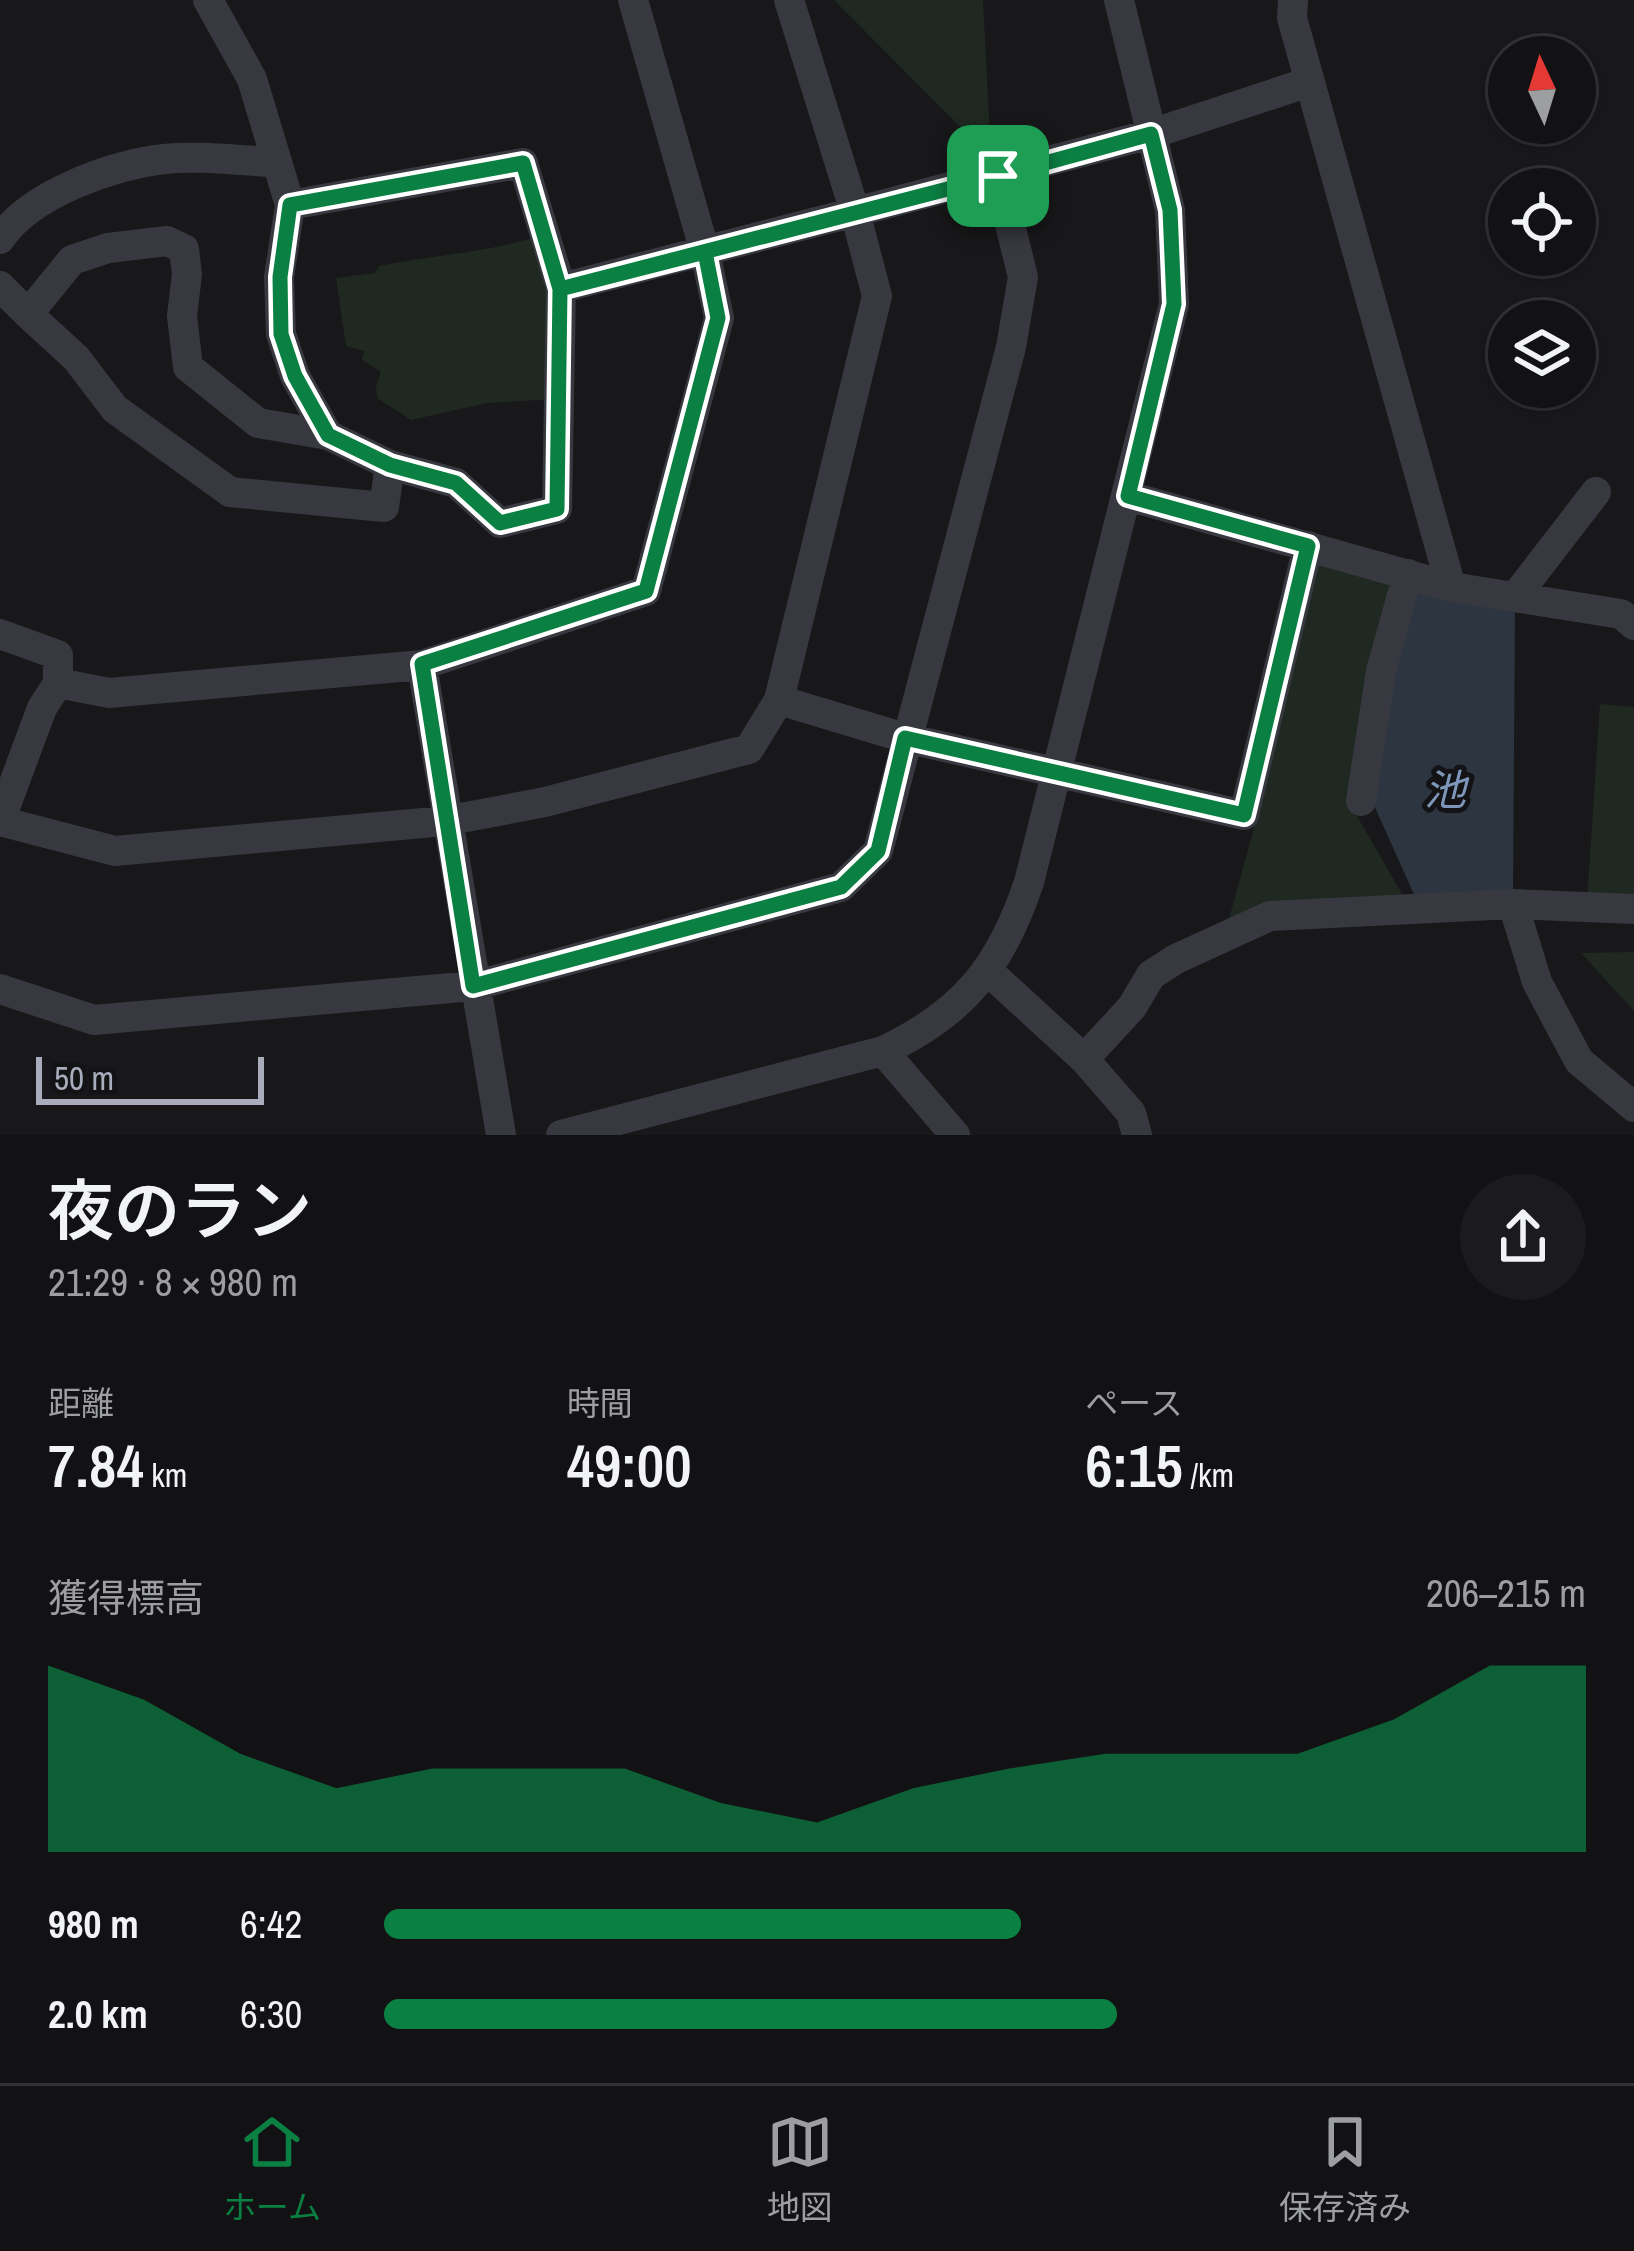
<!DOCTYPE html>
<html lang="ja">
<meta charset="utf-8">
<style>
body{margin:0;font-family:"Archivo Narrow","Noto Sans JP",sans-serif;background:#1b1b1d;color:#f1f3f6;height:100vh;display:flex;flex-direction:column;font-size:45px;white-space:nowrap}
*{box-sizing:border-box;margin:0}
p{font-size:39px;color:#9c9ea0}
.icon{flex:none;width:66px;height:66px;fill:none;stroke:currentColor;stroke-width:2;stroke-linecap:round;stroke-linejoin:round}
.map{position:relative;height:1135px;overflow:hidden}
.details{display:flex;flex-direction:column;background:#121214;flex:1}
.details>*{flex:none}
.needle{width:78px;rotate:356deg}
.buttons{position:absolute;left:1488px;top:36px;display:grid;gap:24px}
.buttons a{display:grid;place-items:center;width:108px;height:108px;border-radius:50%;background:#121214;box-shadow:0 3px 9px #0004,0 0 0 3px #313234;font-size:60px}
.scale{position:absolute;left:36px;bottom:30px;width:228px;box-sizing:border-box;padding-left:12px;border:6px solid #a9acbb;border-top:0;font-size:33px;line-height:42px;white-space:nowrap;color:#a9acbb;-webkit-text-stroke:9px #131315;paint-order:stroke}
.pin{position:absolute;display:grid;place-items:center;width:102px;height:102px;color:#fff;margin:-51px;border-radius:24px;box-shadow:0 6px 18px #0006}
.round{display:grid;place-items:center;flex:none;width:126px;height:126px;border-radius:63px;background:#1b1b1d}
.headline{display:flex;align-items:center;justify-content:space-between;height:204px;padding:0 48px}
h1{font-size:66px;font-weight:600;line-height:90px}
.metrics{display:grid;grid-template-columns:repeat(3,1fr);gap:18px;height:204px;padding:12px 48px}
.metrics div{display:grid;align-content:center}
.metrics b{font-size:60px;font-weight:600}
.metrics small{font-size:33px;font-weight:400}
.metrics p{font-size:33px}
.chart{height:336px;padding:24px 48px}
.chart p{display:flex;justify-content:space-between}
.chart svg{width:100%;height:216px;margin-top:12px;fill:#0b8043;opacity:.7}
ul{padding:0 48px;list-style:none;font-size:39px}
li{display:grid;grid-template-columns:192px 144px 1fr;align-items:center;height:90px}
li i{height:30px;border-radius:15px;background:#0b8043}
.tabs{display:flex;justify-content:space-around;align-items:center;height:168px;border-top:3px solid #313234;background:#121214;font-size:33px;color:#9c9ea0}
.tabs a{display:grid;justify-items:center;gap:6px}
.tabs .on{color:#0b8043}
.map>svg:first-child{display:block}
</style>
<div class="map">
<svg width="1634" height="1135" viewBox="0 0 1634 1135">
<rect width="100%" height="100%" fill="#18181a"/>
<path fill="#1f2921" d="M834,0H983L991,158Z
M536,237L553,295L555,399L487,403L411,420L377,398L376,385L381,372L362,360L364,351L346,346L336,278L375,273L379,266C432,255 484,253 536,237Z
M1313,556L1397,580L1347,799L1405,899L1227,926L1257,817Z
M1600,704L1634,707V903L1587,901Z
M1634,952V1011L1581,953Z"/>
<path fill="#2c3540" d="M1415,581L1515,605L1513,894L1417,901L1373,803L1393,675Z"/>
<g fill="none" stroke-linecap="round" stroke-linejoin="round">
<path stroke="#383940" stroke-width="30" d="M208,0L252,79L290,205L523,163L561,288L855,212L789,0
M1293,0L1292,18L1451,587
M290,205L279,277L281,334L295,376L328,435L390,465L456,483L500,523L557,509L561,288
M0,239C30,194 112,165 164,159C200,155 240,161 277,162
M0,286L28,314L72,260L108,248L167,241L184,249L187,274L182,316L188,367L258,423L328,435
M28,314L76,358L115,409L230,492L384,507L390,465
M1128,496L1451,587L1621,614L1634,625
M1515,597L1596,492
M0,634L58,655V683
M422,665L501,1135
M779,700L905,738L1244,815L1308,546
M1361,801L1381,671L1408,574
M0,821L115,851L445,821L545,802L749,749L779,700L877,296L855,212L1151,134L1309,82
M0,821L42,708L58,683L109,693L422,665L646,591L719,318L705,252L633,0
M1513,904L1537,982L1579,1061L1634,1107
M988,971L1084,1059L1132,1007L1151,975L1176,959L1270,916L1513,904L1634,909
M0,989L94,1020L473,986L841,887L878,851L1011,347L1023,277L998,176
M883,1051L955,1135
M1084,1059L1131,1113L1137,1135
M561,1135L883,1051C964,1013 1001,966 1029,882L1174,304L1170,210L1119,0"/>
</g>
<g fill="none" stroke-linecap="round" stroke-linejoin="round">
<g stroke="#fff" stroke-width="24">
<path id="route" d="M998,176L560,289L557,509L500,523L456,483L390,465L328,435L295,376L281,334L280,277L290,205L523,163L560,289L705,252L718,318L646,591L422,664L473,986L841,887L878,851L905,738L1244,815L1308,546L1128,496L1174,304L1170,210L1151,134L998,176"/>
</g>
<use href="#route" stroke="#0b8043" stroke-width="15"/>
</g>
<g text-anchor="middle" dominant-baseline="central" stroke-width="10" stroke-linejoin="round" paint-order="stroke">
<g font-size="42" font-style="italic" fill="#7d96b9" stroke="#131315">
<text x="1445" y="790">池</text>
</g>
</g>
</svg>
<div class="buttons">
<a><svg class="needle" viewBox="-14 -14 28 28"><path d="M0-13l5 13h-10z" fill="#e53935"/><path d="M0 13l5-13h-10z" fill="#9c9ea0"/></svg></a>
<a><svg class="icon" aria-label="locate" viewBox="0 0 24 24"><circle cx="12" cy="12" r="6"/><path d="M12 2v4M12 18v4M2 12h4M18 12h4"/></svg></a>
<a><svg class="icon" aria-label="layers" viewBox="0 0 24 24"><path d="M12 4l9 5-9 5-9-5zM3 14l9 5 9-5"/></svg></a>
</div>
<div class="scale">50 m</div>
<div class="pin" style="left:998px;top:176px;background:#1e9e55"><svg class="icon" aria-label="arrive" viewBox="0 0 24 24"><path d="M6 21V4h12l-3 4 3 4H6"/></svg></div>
</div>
<section class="details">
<div class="headline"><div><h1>夜のラン</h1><p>21:29 · 8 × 980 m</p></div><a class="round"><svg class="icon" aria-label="share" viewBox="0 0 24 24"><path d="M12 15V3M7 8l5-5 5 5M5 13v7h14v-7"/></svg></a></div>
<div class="metrics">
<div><p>距離</p><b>7.84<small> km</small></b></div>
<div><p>時間</p><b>49:00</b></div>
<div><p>ペース</p><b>6:15<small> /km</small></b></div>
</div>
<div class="chart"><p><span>獲得標高</span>206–215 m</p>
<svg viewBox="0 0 160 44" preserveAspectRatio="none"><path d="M0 44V6L10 13L20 24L30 31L40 27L50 27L60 27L70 34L80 38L90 31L100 27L110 24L120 24L130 24L140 17L150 6L160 6V44z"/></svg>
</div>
<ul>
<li><b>980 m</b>6:42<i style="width:53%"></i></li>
<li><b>2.0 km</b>6:30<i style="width:61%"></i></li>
</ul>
</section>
<nav class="tabs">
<a class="on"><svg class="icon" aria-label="home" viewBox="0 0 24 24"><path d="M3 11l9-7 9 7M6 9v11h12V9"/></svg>ホーム</a>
<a><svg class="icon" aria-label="map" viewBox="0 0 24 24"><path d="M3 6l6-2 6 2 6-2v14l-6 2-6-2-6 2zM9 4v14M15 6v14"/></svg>地図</a>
<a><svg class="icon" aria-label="saved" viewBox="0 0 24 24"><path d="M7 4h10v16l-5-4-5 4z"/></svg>保存済み</a>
</nav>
